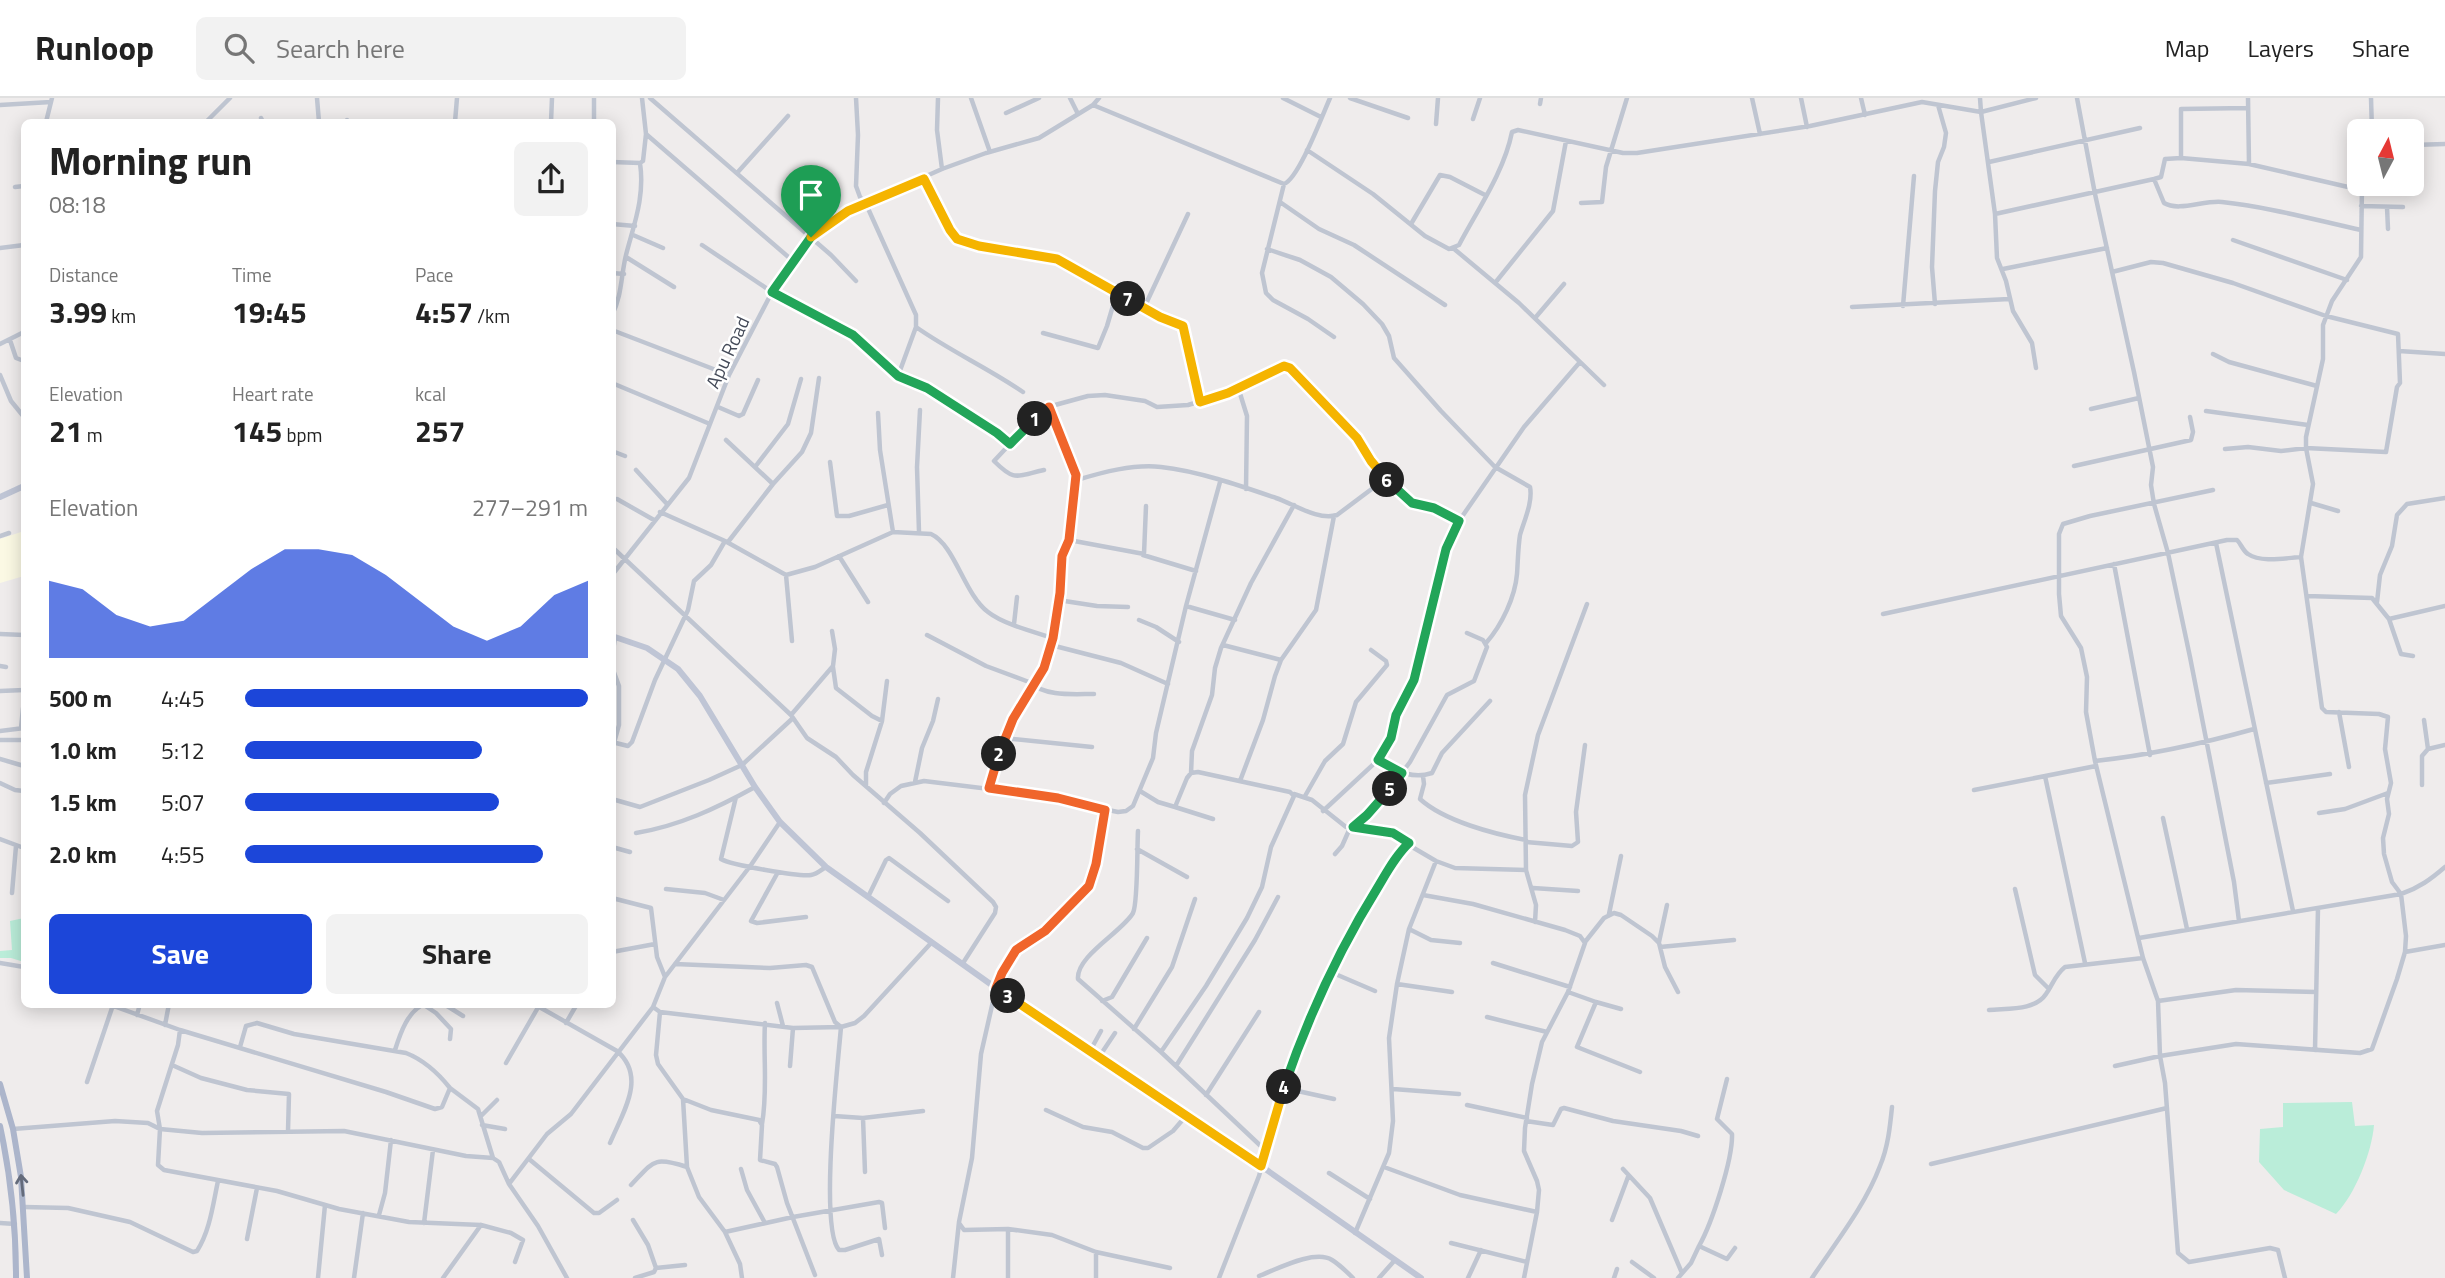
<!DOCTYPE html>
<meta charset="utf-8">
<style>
body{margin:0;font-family:"Titillium Web",sans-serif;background:#f2f2f2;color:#222;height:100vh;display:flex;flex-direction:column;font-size:26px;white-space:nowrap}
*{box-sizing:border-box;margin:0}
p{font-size:23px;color:#767676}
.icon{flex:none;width:38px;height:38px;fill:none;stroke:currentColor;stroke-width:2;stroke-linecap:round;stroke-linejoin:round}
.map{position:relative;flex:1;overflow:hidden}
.side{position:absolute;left:21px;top:21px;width:595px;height:889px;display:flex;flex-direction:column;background:#fff;border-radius:10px;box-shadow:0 4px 18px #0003}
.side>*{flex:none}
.needle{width:46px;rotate:7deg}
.controls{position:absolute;left:2347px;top:21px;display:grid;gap:14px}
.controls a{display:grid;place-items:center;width:77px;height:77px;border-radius:10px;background:#fff;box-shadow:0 4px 18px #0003;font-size:35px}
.pin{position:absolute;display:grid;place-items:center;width:60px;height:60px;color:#fff;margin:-72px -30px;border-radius:50% 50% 50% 0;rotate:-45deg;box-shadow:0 0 7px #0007}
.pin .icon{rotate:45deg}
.km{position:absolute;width:35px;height:35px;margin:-18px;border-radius:50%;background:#222;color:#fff;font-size:19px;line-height:35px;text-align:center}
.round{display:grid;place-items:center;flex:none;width:74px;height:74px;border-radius:10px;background:#f2f2f2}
.overview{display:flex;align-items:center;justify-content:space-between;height:119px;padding:0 28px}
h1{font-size:38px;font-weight:700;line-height:52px}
.stats{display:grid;grid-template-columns:repeat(3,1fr);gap:10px;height:119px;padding:7px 28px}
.stats div{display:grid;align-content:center}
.stats b{font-size:30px;font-weight:700}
.stats small{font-size:19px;font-weight:400}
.stats p{font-size:19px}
.chart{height:196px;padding:14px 28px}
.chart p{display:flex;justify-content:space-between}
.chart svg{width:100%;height:126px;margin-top:7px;fill:#1c46d9;opacity:.7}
.cta{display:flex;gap:14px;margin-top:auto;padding:14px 28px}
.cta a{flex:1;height:80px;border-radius:10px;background:#1c46d9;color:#fff;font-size:28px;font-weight:700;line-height:80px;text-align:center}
.cta a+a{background:#f2f2f2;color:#222}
ul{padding:0 28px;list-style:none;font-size:23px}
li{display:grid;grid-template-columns:112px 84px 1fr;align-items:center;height:52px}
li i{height:18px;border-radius:9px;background:#1c46d9}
header{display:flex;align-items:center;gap:42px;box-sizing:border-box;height:98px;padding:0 35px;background:#fff;border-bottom:2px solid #e0e0e0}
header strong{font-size:33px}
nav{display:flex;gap:38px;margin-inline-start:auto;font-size:24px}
.search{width:490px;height:63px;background:#f2f2f2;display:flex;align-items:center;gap:18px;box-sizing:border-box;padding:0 24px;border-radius:10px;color:#767676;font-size:26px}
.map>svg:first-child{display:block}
</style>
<header>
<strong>Runloop</strong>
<div class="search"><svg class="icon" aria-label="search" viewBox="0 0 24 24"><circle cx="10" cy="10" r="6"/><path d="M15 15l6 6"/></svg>Search here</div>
<nav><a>Map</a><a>Layers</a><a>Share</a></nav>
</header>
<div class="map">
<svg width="2445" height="1180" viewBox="0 0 2445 1180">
<rect width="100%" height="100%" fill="#efecec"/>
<path fill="#fbf9e4" d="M24,433V478L0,485V441Z"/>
<path fill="#baedd9" d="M24,820V864L11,860H0V853L12,852L10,823Z
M2352,1004L2355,1028L2374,1027C2372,1054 2355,1097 2336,1116L2284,1092L2259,1064L2260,1031L2283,1029V1005Z"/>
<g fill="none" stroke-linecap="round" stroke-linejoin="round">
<path stroke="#bfc5d1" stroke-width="4.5" d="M317,0L319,24
M650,0L831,157L856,183
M856,0L858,37L856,88L860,99L866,106L916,217V229L898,278
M938,0L937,32L942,71
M971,0L990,54
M1070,0L1078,16
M1283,0L1321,19
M1350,0L1408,20
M1752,0L1760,36
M1801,0L1807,29
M1861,0L1865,17
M1980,0L1981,14L2036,0
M2077,0L2095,96L2134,274L2153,369L2151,387L2154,406L2168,455L2190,559L2234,784L2239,823
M2248,0L2249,66
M2371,0L2372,33
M1540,6L1541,0
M0,7L51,4
M1093,7L1284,86C1299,80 1322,18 1330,0
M2247,10L2181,11V60L2249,66L2361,92
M1006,15L1039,0
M261,20L263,24
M1473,21L1480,0
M347,22V24
M46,24L52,0
M206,24L230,0
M455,24L457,0
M551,24L552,0
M594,24V0
M1436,26L1438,0
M646,36L793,163
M2412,47L2445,46
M1307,52L1373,96L1425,138L1449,151L1459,147C1478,111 1504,74 1512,34L1518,32L1623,55H1637L1810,28L1922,4L1981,14L1995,116L1997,160L2006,183L2013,213L2032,245L2036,270
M612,64L640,65L643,63L646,36L642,0
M1989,64L2140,30
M737,75L788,18
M924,81L950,132L957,141L979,148L1057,161L1160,219L1183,227L1200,304
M2154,81L2164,105C2179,114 2204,102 2222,104C2269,109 2315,122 2361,132
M1284,86L1262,175L1266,195L1273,202L1308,221L1334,239
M15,89L24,88
M1280,104L1319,131L1354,147L1445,207
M1581,105L1602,104L1606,69L1627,0
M2361,108L2403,109
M2387,109L2388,131
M1995,116L2154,81L2161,79L2165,61L2181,60
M612,126L635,128
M1411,126L1440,77L1450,79L1485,97
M633,137L663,150
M2233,142L2347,182
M702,147L772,194L853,237L898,278L927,290L997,335L1009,347L1044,313L1055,307L1088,298L1105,297L1145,303L1157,309L1188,307L1228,295L1284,268L1290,270L1357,340L1371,363L1402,398L1412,405L1434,410L1459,423
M0,150L24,147
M1453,150L1519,205L1604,287
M1267,151L1300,162L1331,179L1363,206L1382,226L1389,238L1394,260L1441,313L1495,369L1530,389C1533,404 1524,423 1520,437C1518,450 1518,462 1517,476C1515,499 1502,527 1486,545
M626,159L674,189
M2003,171L2107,150
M2112,174L2151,164L2163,165L2233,185L2326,218L2398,236L2400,285L2397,289L2386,354L2306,350L2281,353L2248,349L2225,351
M612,175L624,176
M1495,185L1553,113L1566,43
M1935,206L1932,169L1935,93L1938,64L1944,49L1946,35L1938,7
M1903,208L1914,78
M1852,209L2009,201
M1144,210L1188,116
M612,217C622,198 621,177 626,157C634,126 645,99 640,65
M1535,220L1564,186
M916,229C950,253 988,270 1023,294
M612,232L729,277
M1043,235L1098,250L1107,228L1117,194
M10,242L16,260L24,263
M0,246L24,234
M2399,253L2445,256
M2213,256L2229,264L2317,288
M0,277L11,303L24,319
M612,285L710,326
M1238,289L1247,318L1246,391
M718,309L739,318L743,316L758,282
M1049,309L1077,382L1069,442L1062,458L1061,495L1053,540
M2091,311L2139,300
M2206,313L2308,327
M878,315L880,352L893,434
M726,342L773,386
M1009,347L994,363C1015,384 1016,378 1044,372
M612,353L625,358
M830,364L837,418H849L888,407
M2074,368L2191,342L2193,334L2190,319
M755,369L788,326L801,281
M636,372L667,406
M1077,382C1103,374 1133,366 1161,369C1198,373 1241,388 1276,400C1294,406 1318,423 1337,417L1385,381
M2213,392L2090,418L2063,426L2059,436V496L2061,518L2081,550L2087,579L2086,614L2095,663L2143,860L2158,903L2160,958L2165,985L2178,1155L2189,1164L2270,1150L2278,1152L2285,1180
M617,401L654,422
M2311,405L2338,413
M660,414L725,443L786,477L815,469L893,434L931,436C955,447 964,496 988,514C1003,526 1034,534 1053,540L1051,547
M919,434L917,369L920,312
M0,438L9,435
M1069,442L1144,456L1146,408
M728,444L773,386L802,354L811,335L819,280
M2216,445L2293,813
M612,449L791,617L807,640L836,659L853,677L920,735L993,804L996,809L995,815L963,865
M1143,457L1196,473
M839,458L868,504
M2114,466L2150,657
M612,477L689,380L729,277L772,194L811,139L848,113L942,71L986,55L1039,40L1093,7L1099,0
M786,477L792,543
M2307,498L2372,500L2389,521L2401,556L2413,558
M1058,502L1097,508L1128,509
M2377,504L2380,477L2392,448L2397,417L2407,406L2445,400
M1186,508L1235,522
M1883,516L2227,442H2237C2241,446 2243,453 2248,456C2261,465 2286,460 2301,459
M2389,521L2445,508
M1139,522L1156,529L1179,544
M1014,526L1017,499
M0,536L24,537
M927,537L986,568L1029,584C1046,599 1073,596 1094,596
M1223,547L1281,562
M612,561L615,539
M0,568L6,569
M612,569L619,588V627L614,645
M833,569L836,590L872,618L882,623
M0,593L24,592
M2339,614L2349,669
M791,617L833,568L835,551L832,533
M2424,622L2428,651L2445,647
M21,630L23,610
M0,633L24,630
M1004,640L1092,649
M0,642H24
M612,644L628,648L632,644L655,582L688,512L694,483L711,467L725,443
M0,661L24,668
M1378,662C1396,672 1411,682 1432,675L1442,655L1490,603
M2095,663C2150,657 2201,646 2254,631
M1191,675L1192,653L1212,597L1215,570L1221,550L1251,485L1294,407
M1423,678L1424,686L1420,701C1444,723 1494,736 1526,742
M2045,678L2085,865
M1240,683L1263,622L1275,578L1281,562L1316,512L1334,418
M915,684L922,650L933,623L938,601
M0,685L15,692L24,693
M2266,685L2330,676
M2422,687V658L2428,651
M866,688V674L882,623L887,583
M989,690L1004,640L1044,570L1051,547L1121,565L1168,586
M1974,692L2096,668
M1140,693L1158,704L1175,709L1187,680L1191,675L1198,674L1290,694L1294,698L1271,749L1262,789L1247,820L1206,888L1161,954
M1294,696L1312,702L1346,729H1353L1358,726L1387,695L1410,664L1447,597L1474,583L1487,549L1483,542L1467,535
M1305,698L1325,663L1343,646L1356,604L1387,567L1386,563L1371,552
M736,699L721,761C731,767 800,779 811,777C817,776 821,772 826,769
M612,701L640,709L709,682L742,667L793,620
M884,705L890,696L901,688L924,683L1030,696L1118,714L1126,713L1133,708L1153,660L1156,635L1186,508L1220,384
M1175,709L1213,721
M1323,713L1378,662L1391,640L1396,617L1414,582L1446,451L1459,423L1524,329L1580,264
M2319,715L2345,711L2388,695
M2163,720L2187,831
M1354,729L1393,735L1409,745
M1138,733C1137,748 1138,805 1133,815C1122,834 1076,858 1078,881L1161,954L1265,1052
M636,735C679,728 717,710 755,689
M0,741L24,750
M1526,744L1572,748L1578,744L1576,714L1585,647
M612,749L630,754
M1137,751L1187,779
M1335,756L1342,748L1350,730
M1526,772L1525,697L1538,637L1587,506
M778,774L751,823L757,825L806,819
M1533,790L1578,793
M666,791L705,795L724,802
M2015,791L2035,877L2049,891
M12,795L16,748
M1423,797L1473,806L1565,832L1580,838L1585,845L1568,894L1542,944L1532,986L1525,1030L1524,1053L1537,1083L1539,1092L1537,1114L1524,1180
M868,799L886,762L889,760L948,803
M612,800L651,810L657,859L665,879
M1609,816L1621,758
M1409,831L1431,842L1460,845
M2139,840L2401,796C2419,790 2431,781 2445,769
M1585,844L1604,820L1614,815L1621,817L1652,838L1659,845L1665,869L1678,894
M1659,844L1667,807
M1660,849L1734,842
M612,854L655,846
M2405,854L2445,847
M0,865L24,869
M1493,865L1570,889
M675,866L770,870L806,867L812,869L835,924L841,929C838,966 819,1130 839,1152H845L879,1141L882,1157
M1333,875L1375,893
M1397,886L1452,894
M1568,894L1596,904L1577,949L1640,974
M1102,903L1112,899L1147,840
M2158,903L2236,892L2316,894
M1596,904L1621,911
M777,905L783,928
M108,906L180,932L386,994L435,1011L442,1009L450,990L478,1011L493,1060
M444,906L463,918
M534,906L617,953C647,979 623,1014 610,1045
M424,907L436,915L451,931L450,941
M653,909L660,914L793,930L841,929L855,925L864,918L932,844
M1989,912C2007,910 2035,913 2046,896C2053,886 2055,877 2065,869L2143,860
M660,914L656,957L658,966L683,1001L687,1069L699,1099L725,1134L740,1166L742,1180
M137,917L140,906
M1487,919L1547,934
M566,925L577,906
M165,927L169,906
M1134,931L1172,869L1195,801
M180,932L178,947L157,1013L160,1031L158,1067L164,1072L277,1093L339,1111L409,1124L481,1127L511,1135L523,1142L515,1164
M240,949L246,928L257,925L294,936L406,955C424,962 438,975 450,990
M395,952C400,936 408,912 425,906
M2315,952L2318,810
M1090,953L1101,933
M1099,959L1115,935
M506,965L540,906
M172,967L201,980L247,992L289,996L288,1033
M790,968L793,930
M1176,968L1255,842L1278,799
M2115,968L2160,958L2236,946L2360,955L2372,951L2397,881L2405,854L2406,838L2401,796L2392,784L2384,756L2383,740L2389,716L2387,701L2391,685L2385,651L2388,619L2379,616L2326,614L2322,610L2301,459L2313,386L2306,350V339L2323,261V227L2332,203L2361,159L2362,86
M87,984L113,907
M1284,990L1334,1001
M1393,991L1459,996
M1206,997L1259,914
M683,1001L711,1012L759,1022L762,1027L760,1062L775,1066L777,1069L787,1105L815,1177
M1467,1007L1527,1020
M1046,1012L1083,1029L1112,1034L1143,1050H1148L1173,1033L1185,1019
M481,1018L497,1002
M834,1018L863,1020L923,1013
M863,1020L865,1074
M1526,1023L1553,1027L1561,1011L1564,1010L1613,1023L1681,1033L1698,1038
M762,1026C768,993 763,958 765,925
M482,1027L505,1031
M13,1031L115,1023L148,1025L160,1031L202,1035L344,1033L466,1058L493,1060L499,1064L509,1086L538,1128L567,1180
M529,1061L594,1115H599L617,1102
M1931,1066L2167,1010
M1384,1069L1460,1097L1537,1114
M741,1071L747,1092L765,1125
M1623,1071L1650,1100L1682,1175
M1329,1075L1370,1101
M509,1086L547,1036L571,1016L653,909L665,879L751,767L780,724
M631,1087C654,1063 653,1058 687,1069
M24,1109L68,1110L130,1124L193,1154L197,1153C210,1133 213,1106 218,1083
M379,1117L385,1095L391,1042
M633,1122L648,1147L656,1170L654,1174L635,1180
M1612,1122L1628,1079
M0,1125L15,1126
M424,1125L433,1052
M959,1125L964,1132L1008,1131L1052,1137L1096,1154L1170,1170
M1008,1131V1180
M725,1134L793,1119L879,1104L882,1105L885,1130
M1355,1135L1389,1055L1393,1023L1389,940L1397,886L1409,831L1436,763
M247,1141L257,1090
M1451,1145L1527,1164
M1699,1148C1712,1125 1733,1061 1732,1036L1717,1021L1727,981
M1632,1164L1654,1180
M656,1170L685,1167
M1259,1178C1277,1171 1315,1151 1332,1162C1340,1167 1347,1174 1353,1180
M318,1180L325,1107
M354,1180L363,1115
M443,1180L481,1127
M953,1180L959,1124L972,1060L981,956L996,890L1002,875L1016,852L1045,833L1089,788L1096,766L1105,712
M1096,1180V1154
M1219,1180L1259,1078L1284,990L1303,940L1354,830L1407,746L1436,763L1455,770L1526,772L1536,807L1535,824
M1379,1180L1395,1162
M1468,1180L1481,1152
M1614,1180L1617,1171
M1678,1180L1691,1165L1699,1148L1727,1161L1735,1150
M1812,1180C1836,1144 1865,1108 1880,1068C1888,1049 1890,1029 1892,1009"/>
<path stroke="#bfc5d5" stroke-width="6" d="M0,399L24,388
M612,538L647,550L678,571L700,598L755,689L780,724L826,769L996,890L1261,1068L1421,1180"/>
<path stroke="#acb5cb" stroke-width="6" d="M0,986L13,1031L21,1079L27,1180
M0,1028C11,1079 16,1128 16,1180"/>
</g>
<defs><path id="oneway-shaft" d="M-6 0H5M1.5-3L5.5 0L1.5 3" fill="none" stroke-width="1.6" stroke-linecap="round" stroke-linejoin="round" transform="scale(1.75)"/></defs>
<use stroke="#646b7b" href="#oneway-shaft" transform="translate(22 1087) rotate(-96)"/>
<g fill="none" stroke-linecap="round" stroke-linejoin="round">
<g stroke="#fff" stroke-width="14">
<path id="split-1" d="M811,139L772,194L853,237L898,278L927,290L997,335L1010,346L1035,321"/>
</g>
<g stroke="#fff" stroke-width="14">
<path id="split-2" d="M999,656L1013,621L1044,570L1053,540L1060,495L1062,458L1069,442L1076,377L1049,309L1035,321"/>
</g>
<g stroke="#fff" stroke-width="14">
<path id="split-3" d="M999,656L989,690L1058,700L1105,712L1096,766L1089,788L1045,833L1016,852L1002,875L996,890L1008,898"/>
</g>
<g stroke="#fff" stroke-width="14">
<path id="split-4" d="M1008,898L1261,1068L1284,989"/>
</g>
<g stroke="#fff" stroke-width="14">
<path id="split-5" d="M1284,989C1307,922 1340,850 1378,789C1387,774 1396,757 1409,745L1393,735L1353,729L1367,717L1390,691"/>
</g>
<g stroke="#fff" stroke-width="14">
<path id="split-6" d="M1387,382L1412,405L1434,410L1459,423L1446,451L1414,582L1396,617L1391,640L1378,662L1402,675L1390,691"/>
</g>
<g stroke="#fff" stroke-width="14">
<path id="split-7" d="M1128,201L1160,219L1183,228L1200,304L1228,295L1284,268L1290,270L1357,340L1371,363L1387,382"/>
</g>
<g stroke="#fff" stroke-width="14">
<path id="split-8" d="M811,139L848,113L924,81L950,132L957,141L979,148L1057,161L1128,201"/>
</g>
<use href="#split-1" stroke="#22a559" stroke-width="9"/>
<use href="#split-2" stroke="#f0652b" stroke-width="9"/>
<use href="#split-3" stroke="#f0652b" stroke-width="9"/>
<use href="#split-4" stroke="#f5b400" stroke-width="9"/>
<use href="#split-5" stroke="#22a559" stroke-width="9"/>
<use href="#split-6" stroke="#22a559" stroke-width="9"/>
<use href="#split-7" stroke="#f5b400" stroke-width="9"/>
<use href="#split-8" stroke="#f5b400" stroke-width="9"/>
</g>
<g text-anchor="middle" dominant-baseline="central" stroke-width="5" stroke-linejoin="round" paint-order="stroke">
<g font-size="19" fill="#454b59" stroke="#fff">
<text transform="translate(727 254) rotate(-65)">Apu Road</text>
</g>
</g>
</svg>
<div class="controls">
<a><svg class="needle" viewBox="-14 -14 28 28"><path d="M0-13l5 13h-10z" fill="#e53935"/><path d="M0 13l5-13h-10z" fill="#767676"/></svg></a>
</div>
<div class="pin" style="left:811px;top:139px;background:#1e9e55"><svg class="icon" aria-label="arrive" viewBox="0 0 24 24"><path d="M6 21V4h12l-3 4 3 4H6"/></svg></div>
<b class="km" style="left:1035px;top:321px">1</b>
<b class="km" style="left:999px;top:656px">2</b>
<b class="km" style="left:1008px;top:898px">3</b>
<b class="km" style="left:1284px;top:989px">4</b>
<b class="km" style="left:1390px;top:691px">5</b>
<b class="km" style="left:1387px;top:382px">6</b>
<b class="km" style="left:1128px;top:201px">7</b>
<section class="side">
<div class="overview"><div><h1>Morning run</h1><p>08:18</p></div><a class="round"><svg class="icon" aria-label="share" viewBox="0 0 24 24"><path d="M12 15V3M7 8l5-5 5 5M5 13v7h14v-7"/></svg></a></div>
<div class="stats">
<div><p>Distance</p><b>3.99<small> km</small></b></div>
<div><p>Time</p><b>19:45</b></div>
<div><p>Pace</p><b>4:57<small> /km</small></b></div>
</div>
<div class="stats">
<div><p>Elevation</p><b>21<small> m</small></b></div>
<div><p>Heart rate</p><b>145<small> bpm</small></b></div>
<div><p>kcal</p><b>257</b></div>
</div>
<div class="chart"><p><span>Elevation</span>277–291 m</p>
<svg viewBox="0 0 160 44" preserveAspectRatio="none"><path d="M0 44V17L10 20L20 29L30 33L40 31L50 22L60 13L70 6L80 6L90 8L100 15L110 24L120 33L130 38L140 33L150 22L160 17V44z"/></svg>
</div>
<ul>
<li><b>500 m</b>4:45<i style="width:100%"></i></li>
<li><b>1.0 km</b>5:12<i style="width:69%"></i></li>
<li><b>1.5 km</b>5:07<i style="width:74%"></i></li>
<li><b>2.0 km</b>4:55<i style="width:87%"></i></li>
</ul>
<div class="cta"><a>Save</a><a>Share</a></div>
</section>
</div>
